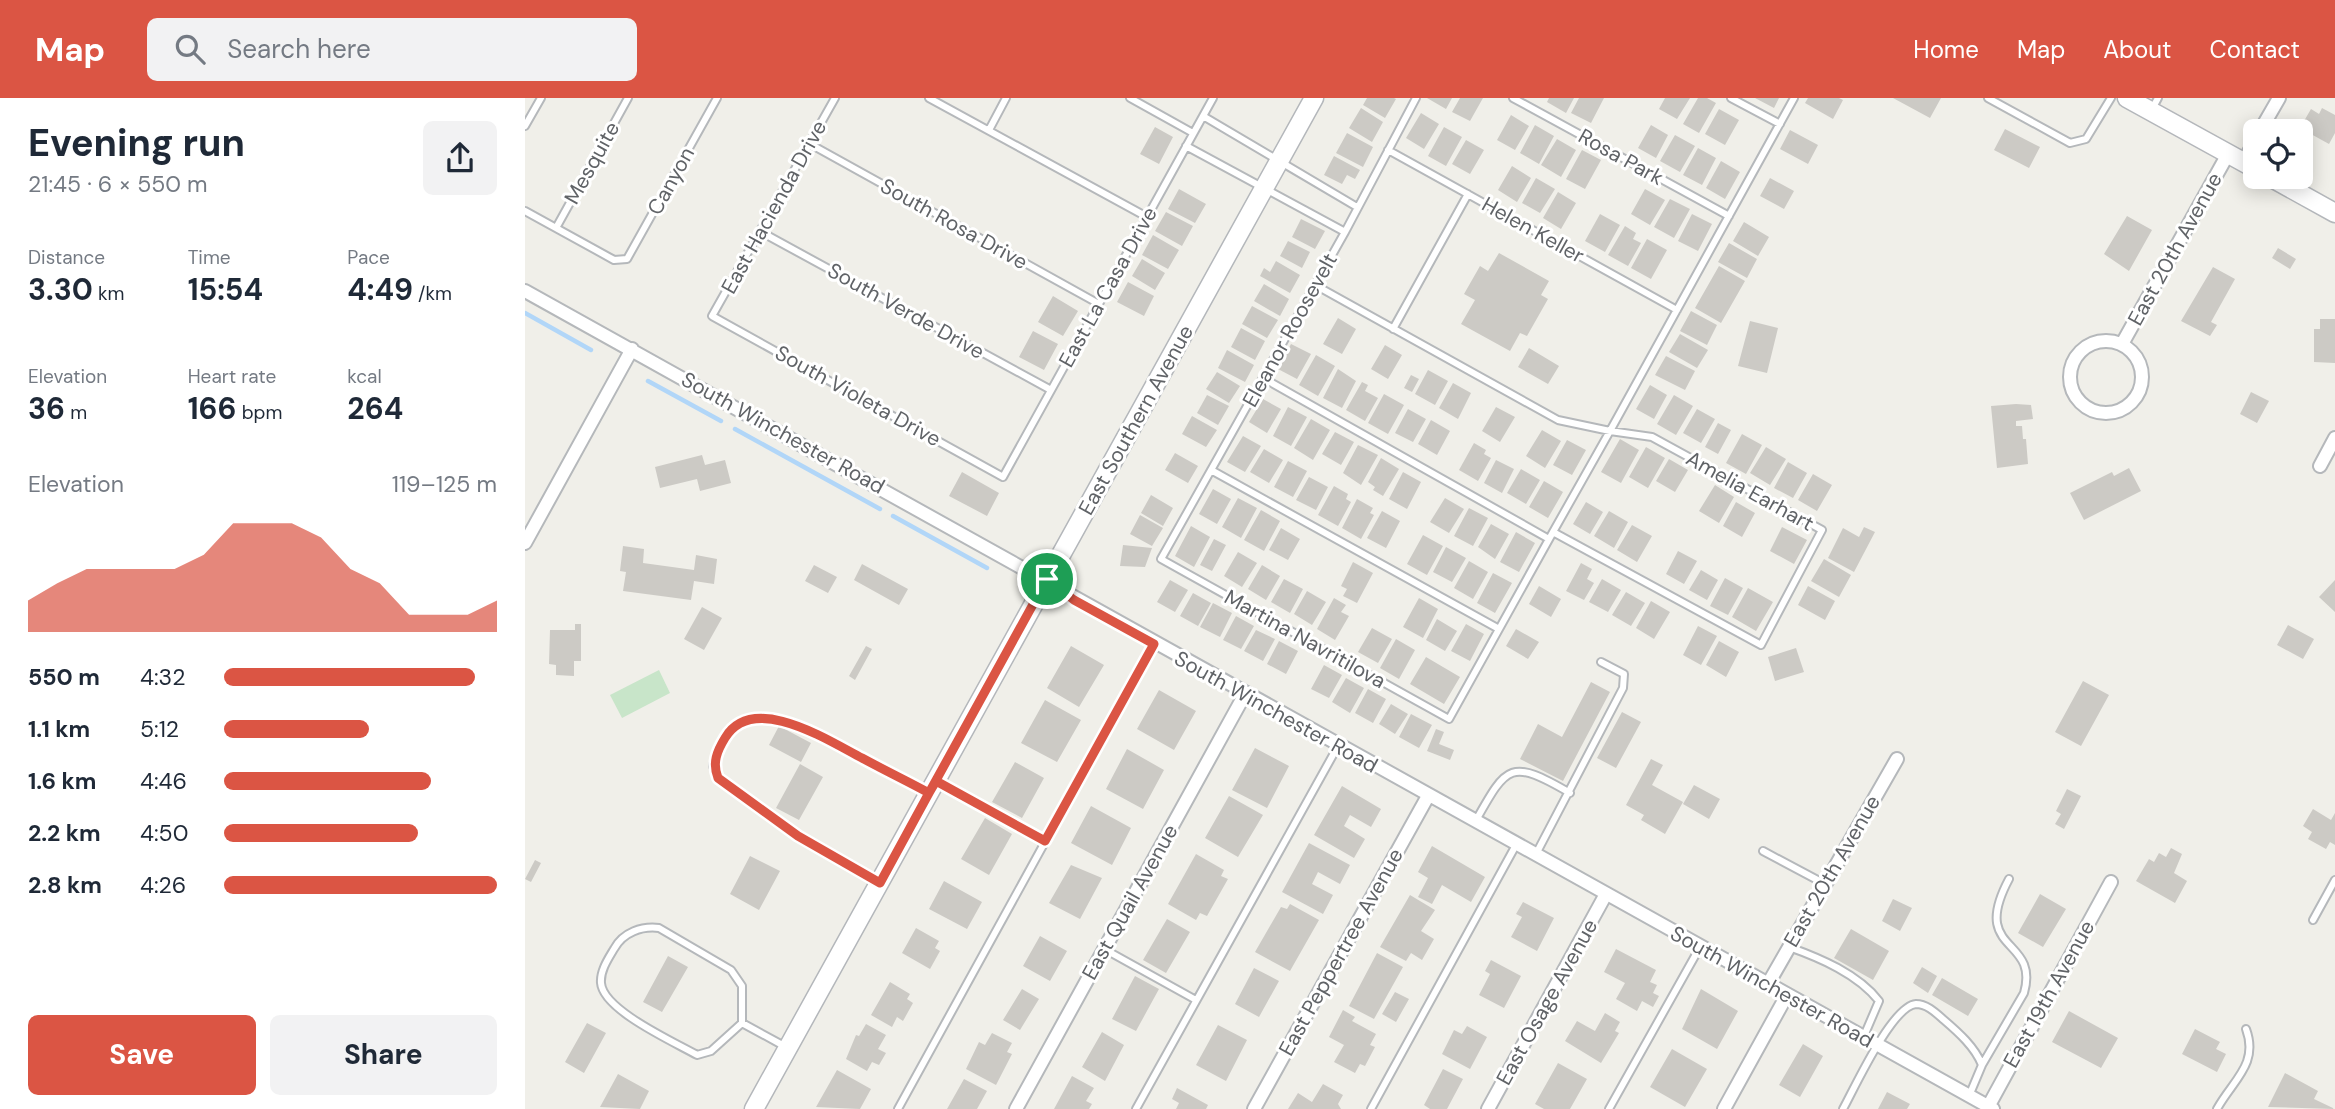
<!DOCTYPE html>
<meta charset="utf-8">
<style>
body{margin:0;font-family:"DM Sans",sans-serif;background:#f2f2f3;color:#1f2937;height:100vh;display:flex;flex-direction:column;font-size:26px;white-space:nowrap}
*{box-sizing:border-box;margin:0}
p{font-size:23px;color:#747a83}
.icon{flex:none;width:38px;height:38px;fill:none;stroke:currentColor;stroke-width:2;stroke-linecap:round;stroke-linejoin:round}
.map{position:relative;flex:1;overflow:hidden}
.side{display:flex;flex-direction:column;background:#fff;width:525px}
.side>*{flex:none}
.controls{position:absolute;left:1718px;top:21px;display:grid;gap:14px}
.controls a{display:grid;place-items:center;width:70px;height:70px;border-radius:10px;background:#fff;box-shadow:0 4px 18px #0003;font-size:35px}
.pin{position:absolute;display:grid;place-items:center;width:60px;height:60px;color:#fff;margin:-30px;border:4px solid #fff;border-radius:50%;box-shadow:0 2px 7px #0007}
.round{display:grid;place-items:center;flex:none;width:74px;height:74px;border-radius:10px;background:#f2f2f3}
.head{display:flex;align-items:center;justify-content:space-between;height:119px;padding:0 28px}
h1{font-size:38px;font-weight:700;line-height:52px}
.figures{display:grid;grid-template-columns:repeat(3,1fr);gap:10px;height:119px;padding:7px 28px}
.figures div{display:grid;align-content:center}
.figures b{font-size:30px;font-weight:700}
.figures small{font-size:19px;font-weight:400}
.figures p{font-size:19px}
.chart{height:196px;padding:14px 28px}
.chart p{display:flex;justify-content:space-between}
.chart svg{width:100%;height:126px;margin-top:7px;fill:#db5544;opacity:.7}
.action{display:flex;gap:14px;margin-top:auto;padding:14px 28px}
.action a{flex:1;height:80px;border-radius:10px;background:#db5544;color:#fff;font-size:28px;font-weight:700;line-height:80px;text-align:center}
.action a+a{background:#f2f2f3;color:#1f2937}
ul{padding:0 28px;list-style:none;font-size:23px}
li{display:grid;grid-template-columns:112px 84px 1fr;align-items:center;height:52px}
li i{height:18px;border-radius:9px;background:#db5544}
header{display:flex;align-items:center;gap:42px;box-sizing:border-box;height:98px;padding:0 35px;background:#db5544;color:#fff}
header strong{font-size:33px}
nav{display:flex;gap:38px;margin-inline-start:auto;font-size:24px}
.search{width:490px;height:63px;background:#f2f2f3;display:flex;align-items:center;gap:18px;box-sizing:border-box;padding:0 24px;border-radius:10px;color:#747a83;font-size:26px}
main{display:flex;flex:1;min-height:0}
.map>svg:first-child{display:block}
</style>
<header>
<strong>Map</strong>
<div class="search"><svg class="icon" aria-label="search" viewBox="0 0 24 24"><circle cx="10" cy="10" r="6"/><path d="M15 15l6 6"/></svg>Search here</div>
<nav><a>Home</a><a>Map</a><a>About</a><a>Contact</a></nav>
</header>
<main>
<section class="side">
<div class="head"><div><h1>Evening run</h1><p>21:45 · 6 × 550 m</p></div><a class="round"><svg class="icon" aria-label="share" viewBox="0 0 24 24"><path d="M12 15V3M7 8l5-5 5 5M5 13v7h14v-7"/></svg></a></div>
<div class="figures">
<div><p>Distance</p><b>3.30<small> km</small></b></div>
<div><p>Time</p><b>15:54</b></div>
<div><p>Pace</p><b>4:49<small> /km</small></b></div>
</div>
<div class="figures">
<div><p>Elevation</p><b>36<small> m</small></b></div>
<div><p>Heart rate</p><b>166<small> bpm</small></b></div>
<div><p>kcal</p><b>264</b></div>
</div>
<div class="chart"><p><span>Elevation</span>119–125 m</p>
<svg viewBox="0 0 160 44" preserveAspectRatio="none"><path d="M0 44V33L10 27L20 22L30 22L40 22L50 22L60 17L70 6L80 6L90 6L100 11L110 22L120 27L130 38L140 38L150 38L160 33V44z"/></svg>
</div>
<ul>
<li><b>550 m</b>4:32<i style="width:92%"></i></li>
<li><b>1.1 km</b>5:12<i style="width:53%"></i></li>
<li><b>1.6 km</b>4:46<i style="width:76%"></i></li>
<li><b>2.2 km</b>4:50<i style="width:71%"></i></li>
<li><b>2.8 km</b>4:26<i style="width:100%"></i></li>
</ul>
<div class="action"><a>Save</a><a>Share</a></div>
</section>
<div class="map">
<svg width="1810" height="1011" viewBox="0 0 1810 1011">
<rect width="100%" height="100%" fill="#f0efe9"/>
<path fill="#c8e5c9" d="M134,572L145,595L97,620L85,597Z"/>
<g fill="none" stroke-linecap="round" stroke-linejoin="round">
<path stroke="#b1d6f8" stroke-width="4.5" d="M0,215L66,252
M123,283L196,323
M210,331L355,411
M368,418L462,470"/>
</g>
<path fill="#cccac5" d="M842,0H869L871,1L860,20L838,7Z
M902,0H927L921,11Z
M935,0H958L945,23L927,14Z
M1024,0H1049L1041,15L1022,4Z
M1054,0H1079L1066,25L1046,15Z
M1140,0H1165L1152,21L1134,11Z
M1173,0H1182L1191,5L1174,35L1158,26Z
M1230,0H1254L1249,10Z
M1283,0H1314L1318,2L1308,21L1280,5Z
M1368,0H1416L1405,20Z
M836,10L858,24L847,44L824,30Z
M1797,10L1810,17V35L1804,46L1775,30L1786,11L1794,16Z
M1194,11L1214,22L1200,47L1180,36Z
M896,15L914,26L899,51L881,40Z
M986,17L1004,28L990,52L972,42Z
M1010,27L1029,38L1014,66L995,55Z
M1126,27L1143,37L1131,60L1113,50Z
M630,29L648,39L634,66L615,56Z
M919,29L937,39L921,68L903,58Z
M1480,31L1515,49L1504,70L1469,52Z
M1265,32L1293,47L1283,66L1255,51Z
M822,35L848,49L838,69L811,55Z
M1150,37L1170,48L1155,74L1135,63Z
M1032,41L1051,52L1036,79L1016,67Z
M941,42L959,52L945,76L927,66Z
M1173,50L1191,60L1177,87L1158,77Z
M1057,52L1076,62L1060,91L1041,81Z
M809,58L835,72L830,81L822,77L817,86L799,77Z
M1196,63L1215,74L1200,101L1181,90Z
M987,68L1006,80L992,104L973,92Z
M1011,80L1030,91L1015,115L997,105Z
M1245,80L1269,93L1259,111L1235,98Z
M654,91L681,106L670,125L643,111Z
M1120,91L1140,102L1125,127L1106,116Z
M1033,94L1051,105L1036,131L1018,120Z
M1145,101L1165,111L1149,140L1129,129Z
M641,114L668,128L657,148L630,133Z
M1075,116L1095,127L1080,154L1060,143Z
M1167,116L1187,126L1173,153L1153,143Z
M1602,118L1627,132L1604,173L1579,156Z
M776,121L800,133L790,151L767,139Z
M1219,124L1244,139L1233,158L1208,143Z
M1100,128L1111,135L1108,141L1116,145L1103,168L1083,157Z
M628,137L654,152L643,171L617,157Z
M1122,141L1142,152L1126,181L1106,170Z
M763,143L785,154L777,170L755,158Z
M1204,145L1232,161L1222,180L1193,164Z
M1753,150L1771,161L1765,171L1747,160Z
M974,155L1024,183L1016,197L1023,201L1002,238L995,235L985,253L936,226L950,202L939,196L955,168L963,173Z
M617,161L640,175L630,192L607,178Z
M751,163L775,177L765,195L735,178L739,170L745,174Z
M1194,168L1220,183L1196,225L1170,210Z
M1688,169L1710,181L1686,224L1692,227L1685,238L1656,223Z
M603,184L629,198L619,218L592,204Z
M739,186L764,201L755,218L729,203Z
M528,198L553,213L538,238L513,224Z
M727,208L753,222L742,240L717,226Z
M1166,213L1192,227L1182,247L1155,233Z
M813,220L831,231L817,256L798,246Z
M1795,221H1810V265L1789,264V231H1795Z
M1225,223L1253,230L1242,275L1213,268Z
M716,230L740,243L730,262L706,249Z
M508,233L533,246L519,272L494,259Z
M1155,236L1183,252L1172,270L1144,254Z
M766,246L786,256L772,281L753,271Z
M860,247L877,257L863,281L846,271Z
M1004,250L1034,268L1023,286L993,269Z
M702,252L729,267L720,284L693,270Z
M791,257L810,268L793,298L774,287Z
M1141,258L1170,273L1160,292L1130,277Z
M813,271L831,283L817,310L798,300Z
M903,272L923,283L910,307L890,296Z
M692,274L715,288L704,305L681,291Z
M886,277L894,281L887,294L879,290Z
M837,284L843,287L840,293L853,300L840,323L821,312Z
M928,285L946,295L933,321L914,310Z
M1125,287L1142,297L1129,321L1111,311Z
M1726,294L1744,303L1732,325L1715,316Z
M859,296L879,307L863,336L843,325Z
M682,297L704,308L693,327L672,315Z
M1149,297L1168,308L1151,337L1132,326Z
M738,301L756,311L742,335L724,324Z
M1491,306L1506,307L1508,321L1491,323V328H1497L1498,341H1501L1503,366L1472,370L1466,308Z
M763,309L782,319L766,348L748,338Z
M971,309L990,319L975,344L957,333Z
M883,311L901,321L888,344L870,335Z
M1172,311L1190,321L1176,345L1158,335Z
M667,318L692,332L681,349L657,336Z
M786,321L805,332L788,362L769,350Z
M906,322L925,333L912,357L893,346Z
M1193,325L1206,332L1193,356L1180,349Z
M1017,332L1036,343L1020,370L1001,358Z
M810,334L829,344L816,367L797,356Z
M1217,336L1237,347L1221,376L1201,365Z
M718,338L736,348L720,374L702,364Z
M1095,341L1114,352L1096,385L1076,374Z
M1042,342L1061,352L1047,377L1028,367Z
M949,345L961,352L959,356L966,360L953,383L934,372Z
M833,347L853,357L836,387L818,375Z
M1121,349L1140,360L1123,390L1104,379Z
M1241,349L1261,361L1245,387L1225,375Z
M739,351L758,362L744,385L725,374Z
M650,355L673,368L663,385L640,372Z
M177,357L180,367L200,362L206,385L175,393L172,381L135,390L130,369Z
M856,360L874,371L858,398L848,392L850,389L843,384Z
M1144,361L1163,372L1150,394L1131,383Z
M971,362L989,371L977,395L959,385Z
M763,363L782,373L768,399L749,389Z
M1263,364L1282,375L1268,400L1249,390Z
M1604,370L1616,393L1559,422L1545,395L1587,374L1589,378Z
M996,371L1015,382L1001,406L982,395Z
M437,374L474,395L462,418L424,398Z
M878,374L896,384L882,411L864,401Z
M1288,376L1307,387L1292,413L1273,402Z
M784,379L803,389L791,412L771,402Z
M1019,383L1038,394L1023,420L1004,409Z
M1190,387L1209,399L1194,425L1174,413Z
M809,388L823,396L821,401L826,404L813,428L793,417Z
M688,391L706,401L692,426L674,416Z
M626,397L648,410L638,428L616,415Z
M713,400L732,410L716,440L697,429Z
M920,400L939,411L924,435L905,424Z
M832,401L848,410L845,415L849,417L836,441L817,430Z
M1061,404L1078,414L1065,436L1048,426Z
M1211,404L1230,415L1217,439L1198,428Z
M944,410L963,420L948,448L929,438Z
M736,412L755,423L739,453L719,442Z
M857,413L875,423L861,450L842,440Z
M1084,413L1103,424L1089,450L1069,438Z
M615,417L638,430L627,448L605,436Z
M966,426L984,436L970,461L953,449Z
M1107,427L1127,438L1112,464L1092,452Z
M666,428L685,439L669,469L650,458Z
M1257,429L1282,442L1269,466L1245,453Z
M1339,429L1350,434L1329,474L1303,460L1318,430L1334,439Z
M756,430L775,441L763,462L744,452Z
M991,434L1010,445L994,474L975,464Z
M898,437L918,448L902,477L882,466Z
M689,441L701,447L687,473L675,467Z
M598,447L627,450L620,469L595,468Z
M98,448L119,451L118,465L169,472L171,457L192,461L189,486L169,483L166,502L98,493L101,474L95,473Z
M921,449L941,460L927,484L908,474Z
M1153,453L1172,463L1159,486L1141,476Z
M713,454L732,465L717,489L699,478Z
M1299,461L1326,477L1314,499L1286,483Z
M944,463L963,474L948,501L929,490Z
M828,464L848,475L832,505L818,498L822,491L816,488Z
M1056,465L1067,471L1062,481L1069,485L1059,502L1041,493Z
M337,466L383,491L374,507L329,482Z
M289,467L312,479L303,495L280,483Z
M737,467L755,478L741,502L723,491Z
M1176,472L1193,482L1182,502L1164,492Z
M968,475L987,485L970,515L952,505Z
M1200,480L1218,490L1203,517L1185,508Z
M759,481L778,491L765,515L746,504Z
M1077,481L1096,492L1083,514L1064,504Z
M645,482L663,492L650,514L632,504Z
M1810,482V514L1794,499Z
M1014,488L1036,501L1026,519L1004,506Z
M1283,488L1310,503L1300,522L1273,507Z
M1223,490L1248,504L1231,533L1207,519Z
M782,493L801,504L787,527L769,516Z
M1101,494L1120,505L1106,528L1087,517Z
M668,495L686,505L673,528L655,518Z
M809,500L821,507L816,514L824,518L810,542L792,531Z
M894,500L913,511L898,540L878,529Z
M1126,503L1145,514L1129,541L1111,530Z
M688,505L707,515L695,539L675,529Z
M177,509L197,520L179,552L159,541Z
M711,518L729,528L716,551L698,542Z
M912,521L932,533L920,553L901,542Z
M50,526H56V563H49V578L31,577V567L24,566L25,532H50Z
M941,526L959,536L945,563L926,553Z
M1763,527L1789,541L1778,561L1752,547Z
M1173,528L1192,538L1176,567L1158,557Z
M847,530L867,541L853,565L833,554Z
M991,531L1014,544L1003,561L981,548Z
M731,532L750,541L738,563L719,553Z
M871,541L890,552L874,581L855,570Z
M754,543L773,553L761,576L742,566Z
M1194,543L1214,554L1201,579L1181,567Z
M341,548L347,551L330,582L324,578Z
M546,548L579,567L554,609L522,590Z
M1271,550L1279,574L1250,583L1243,559Z
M901,559L935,579L919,606L885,586Z
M799,567L817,577L804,600L786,591Z
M821,580L839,590L825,615L807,604Z
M1558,583L1584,597L1556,648L1530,634Z
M1066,584L1085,594L1038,683L995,661L1013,626L1037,639Z
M843,591L861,601L848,625L830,615Z
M634,592L671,613L649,652L612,631Z
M520,602L556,622L532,664L496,645Z
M866,606L883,616L870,636L854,626Z
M1097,614L1116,624L1091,670L1072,660Z
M886,616L907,627L894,650L874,639Z
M254,628L286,645L276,664L244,647Z
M911,631L919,634L914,646L929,652L925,662L902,653Z
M730,650L764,668L742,710L707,692Z
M602,651L639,672L618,711L581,691Z
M1126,661L1138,667L1127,687L1158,704L1140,736L1116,722L1119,717L1101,707Z
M490,664L519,680L497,720L467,704Z
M275,666L298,679L274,722L251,710Z
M1169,687L1195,701L1184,721L1158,706Z
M817,688L856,711L846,729L825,717L819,728L840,741L829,760L789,737Z
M1542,691L1556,698L1539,731L1530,726L1536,716L1531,713Z
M704,698L738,717L713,759L680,740Z
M566,708L606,730L587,767L546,745Z
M1788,711L1806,722L1810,715V747L1805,744L1801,751L1783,741L1787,734L1778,728Z
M460,720L487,736L464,777L436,761Z
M784,745L825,767L815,786L793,774L787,786L808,797L798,816L757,794Z
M907,748L960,779L946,804L917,787L907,806L893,799L903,780L893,774Z
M1646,750L1657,756L1649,775L1662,783L1650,805L1611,783L1624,761L1629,764L1634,755L1641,759Z
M671,756L699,772L696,778L703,781L682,818L675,815L671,822L643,806Z
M225,758L255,773L234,812L205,796Z
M10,762L16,765L6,784L0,781Z
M546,767L577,780L555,821L524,805Z
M419,783L457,804L442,831L404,811Z
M1515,796L1541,811L1518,849L1493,835Z
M885,797L910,812L896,833L909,841L897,862L886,855L881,863L855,849Z
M1368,801L1387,810L1375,833L1357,823Z
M998,804L1029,820L1012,853L986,839L997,819L991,816Z
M765,806L794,822L765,873L730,854L756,809L762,811Z
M642,821L665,834L641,875L618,862Z
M391,830L414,843L410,850L415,853L405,871L377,855Z
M1326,831L1364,853L1348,882L1309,860Z
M515,838L542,853L525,883L498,868Z
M1091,851L1131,872L1125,884L1132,887L1128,895L1134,898L1128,909L1117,903L1112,913L1091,901L1100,885L1079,874Z
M852,855L878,869L849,921L824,908Z
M143,858L163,869L137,914L118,904Z
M966,862L996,878L979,910L954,897L965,876L960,873Z
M1397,869L1412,878L1403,895L1388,885Z
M729,870L754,883L734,919L710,906Z
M610,878L634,891L611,933L587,921Z
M1417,880L1453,901L1443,918L1407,897Z
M365,884L385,896L382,901L388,905L378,923L372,919L367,929L346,917Z
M497,891L514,901L495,932L478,922Z
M1176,891L1213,913L1192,951L1157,931Z
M870,894L884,901L871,924L857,916Z
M818,912L830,919L827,923L851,936L845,947L850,949L840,968L835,966L830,975L809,964L819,947L804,939Z
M1544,913L1593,940L1576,970L1527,944Z
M1080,915L1095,924L1090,933L1094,935L1076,965L1040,943L1052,923L1070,933Z
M62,925L81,935L59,975L40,964Z
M341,926L361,937L353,951L361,955L354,967L347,964L342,973L321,961L331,937L334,938Z
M693,927L722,942L701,983L671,967Z
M942,928L962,939L945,971L917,956L929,932L937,936Z
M1670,931L1695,944L1691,951L1701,956L1692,974L1657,956Z
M577,934L599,947L580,983L557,969Z
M467,935L487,945L482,954L487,956L471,987L441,971L454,944L460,947Z
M1278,946L1298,958L1275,999L1254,987Z
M1147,951L1182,971L1160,1009L1125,989Z
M1033,965L1062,981L1045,1011H1019L1010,1006Z
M918,971L938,981L922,1011H905L899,1007Z
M312,972L346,991L335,1011L291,1009Z
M1760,975L1793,993L1789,1001L1810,1011L1743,1009Z
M93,976L124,993L115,1011L75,1009Z
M547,978L569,990L561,1003L567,1006L564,1011H529Z
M439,981L462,993L452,1011H422Z
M798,986L818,997L813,1006L816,1011H763L773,995L787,1004Z
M652,990L683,1007L681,1011H651L654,1005L647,1001Z
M1362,994L1385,1006L1382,1011H1353Z"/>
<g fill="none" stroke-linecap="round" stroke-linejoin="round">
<g stroke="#b5b8bb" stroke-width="10">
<path id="service" d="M310,0L187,218L478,379L688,0
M404,0L622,119
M605,0L668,35
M891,0L820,134L636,461L924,621L1028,434L1236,547L1297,432L1127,339L1085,333L1269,0
M988,0L1204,118
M1206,0L1255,26
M1463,0L1545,45L1561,41L1586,0
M1627,11L1633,0
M678,18L832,109
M0,28L16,0
M464,32L481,0
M285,46L574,206
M661,48L820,134
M863,52L1152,212
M0,113L89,162L102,161L192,0
M31,130L103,0
M236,134L526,292
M790,187L1033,322L1085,333L1028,434
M868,231L943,96
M738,280L1024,441
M686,372L974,531
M411,683L520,743
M950,724C982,667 985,660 1045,695
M1238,753L1300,786
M1011,756L1098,590L1099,576L1076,564
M354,784L273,738L193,680L188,668C208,589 273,627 322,652C348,666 375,680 402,694
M1788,822L1810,782
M1264,849C1295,860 1333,876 1354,903L1339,938
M579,851L671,902
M217,925L186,953L172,957C149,944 78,912 76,885C75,873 83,861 89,851C98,834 117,828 134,830L206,872L217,888V925L261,949
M1457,967L1499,895C1515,838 1444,856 1484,781
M373,1011L629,546
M611,1011L813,648
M846,1011L991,747
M1084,1011L1175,849
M1318,1011C1330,989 1367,908 1391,906C1402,906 1411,915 1419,922C1433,934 1450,949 1457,967L1444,998
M1692,1011C1708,982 1734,966 1721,931"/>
</g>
<g stroke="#b5b8bb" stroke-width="16">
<path id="minor" d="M1735,33L1754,0
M1718,64L1731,42
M0,193L1468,1011
M1545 279a36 36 0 1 1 72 0a36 36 0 1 1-72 0Z
M1597,246L1703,56
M1795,368L1810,340
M0,445L107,251
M1243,886L1372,661
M1463,1009L1586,784
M491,1011L720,596
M729,1011L903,698
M963,1011L1081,796
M1199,1011L1262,897"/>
</g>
<g stroke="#b4b7bb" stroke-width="21">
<path id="secondary" d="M1602,0L1731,71
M1745,79L1810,115
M229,1011L789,0"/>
</g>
<use href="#service" stroke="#fff" stroke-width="6"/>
<use href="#minor" stroke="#fff" stroke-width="12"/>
<use href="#secondary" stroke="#fff" stroke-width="18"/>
</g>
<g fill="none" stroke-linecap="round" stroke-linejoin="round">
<g stroke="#fff" stroke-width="14">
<path id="route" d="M522,481C483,552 443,623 404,695L355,785L273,738L193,680C187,665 192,653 200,640C228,593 304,643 337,660C359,672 382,683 404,695L411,683L520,743L629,546L549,502L522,481"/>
</g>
<use href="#route" stroke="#db5544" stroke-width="9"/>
</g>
<g text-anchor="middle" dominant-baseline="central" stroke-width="6" stroke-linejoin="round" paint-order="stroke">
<g font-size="21" fill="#606367" stroke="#fff">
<text transform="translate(1096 59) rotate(29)">Rosa Park</text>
<text transform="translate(67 65) rotate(-61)">Mesquite</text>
<text transform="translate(146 83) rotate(-61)">Canyon</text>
<text transform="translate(249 109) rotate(-61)">East Hacienda Drive</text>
<text transform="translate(429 126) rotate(29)">South Rosa Drive</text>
<text transform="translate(1008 132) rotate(29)">Helen Keller</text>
<text transform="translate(1650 151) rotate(-61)">East 20th Avenue</text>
<text transform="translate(583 189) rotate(-61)">East La Casa Drive</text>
<text transform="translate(381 213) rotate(29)">South Verde Drive</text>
<text transform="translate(765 232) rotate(-61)">Eleanor Roosevelt</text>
<text transform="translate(333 298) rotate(29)">South Violeta Drive</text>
<text transform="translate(611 322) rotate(-61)">East Southern Avenue</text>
<text transform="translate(258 335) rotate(29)">South Winchester Road</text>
<text transform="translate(1225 393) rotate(29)">Amelia Earhart</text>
<text transform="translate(780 541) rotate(29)">Martina Navritilova</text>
<text transform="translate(751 614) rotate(29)">South Winchester Road</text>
<text transform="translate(1307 773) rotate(-60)">East 20th Avenue</text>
<text transform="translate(605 804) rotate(-61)">East Quail Avenue</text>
<text transform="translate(816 854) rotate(-61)">East Peppertree Avenue</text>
<text transform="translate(1247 889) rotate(29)">South Winchester Road</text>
<text transform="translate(1524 896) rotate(-61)">East 19th Avenue</text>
<text transform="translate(1022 904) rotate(-61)">East Osage Avenue</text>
</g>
</g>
</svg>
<div class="controls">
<a><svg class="icon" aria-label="locate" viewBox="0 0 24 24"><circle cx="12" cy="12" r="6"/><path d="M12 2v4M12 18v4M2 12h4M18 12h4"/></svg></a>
</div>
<div class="pin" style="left:522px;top:481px;background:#1e9e55"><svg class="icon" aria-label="arrive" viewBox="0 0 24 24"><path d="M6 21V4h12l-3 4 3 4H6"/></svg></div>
</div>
</main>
